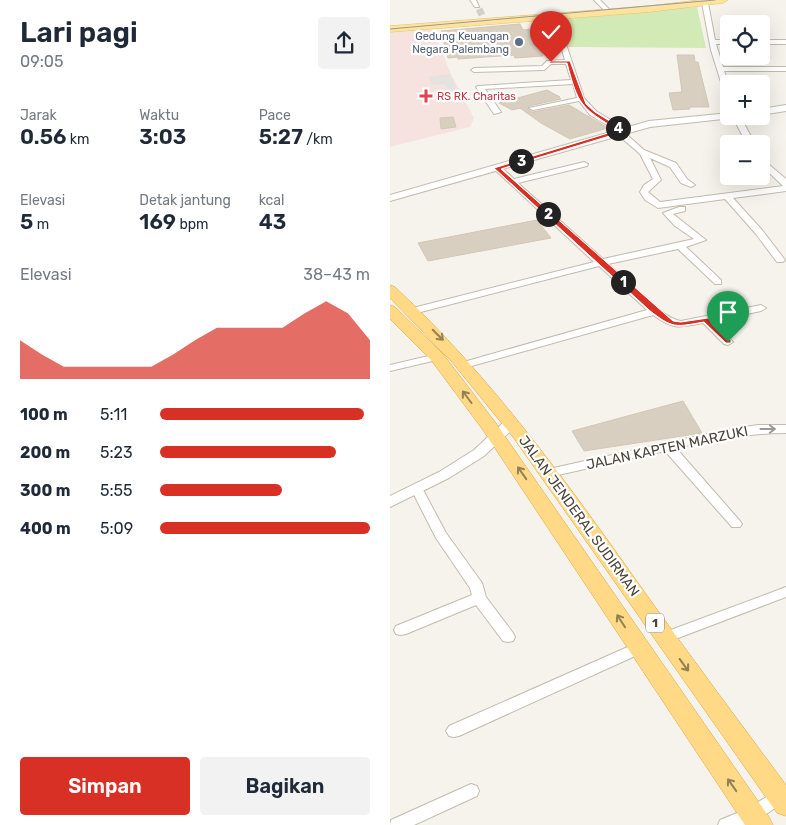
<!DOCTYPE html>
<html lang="id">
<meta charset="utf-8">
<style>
body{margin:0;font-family:Rubik,sans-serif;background:#f2f2f3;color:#1f2937;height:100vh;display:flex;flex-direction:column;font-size:19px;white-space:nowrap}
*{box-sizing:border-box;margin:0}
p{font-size:16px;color:#747a83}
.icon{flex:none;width:28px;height:28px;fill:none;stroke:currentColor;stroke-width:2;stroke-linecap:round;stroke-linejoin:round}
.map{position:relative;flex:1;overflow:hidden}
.drawer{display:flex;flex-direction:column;background:#fff;width:390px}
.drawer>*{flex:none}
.tools{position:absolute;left:330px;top:15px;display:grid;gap:10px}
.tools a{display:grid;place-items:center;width:50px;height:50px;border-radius:5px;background:#fff;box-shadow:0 5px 20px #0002;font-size:25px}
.pin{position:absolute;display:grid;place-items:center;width:42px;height:42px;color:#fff;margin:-51px -21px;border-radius:50% 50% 50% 0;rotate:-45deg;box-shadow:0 0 5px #0007}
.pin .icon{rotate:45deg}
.km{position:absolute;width:25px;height:25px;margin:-12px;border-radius:50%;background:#222;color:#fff;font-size:14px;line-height:25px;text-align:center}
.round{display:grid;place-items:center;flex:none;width:52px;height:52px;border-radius:5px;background:#f2f2f3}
.headline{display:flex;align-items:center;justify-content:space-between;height:85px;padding:0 20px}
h1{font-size:28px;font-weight:600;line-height:38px}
.figures{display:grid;grid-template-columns:repeat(3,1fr);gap:8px;height:85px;padding:5px 20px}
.figures div{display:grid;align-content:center}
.figures b{font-size:21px;font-weight:600}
.figures small{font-size:14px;font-weight:400}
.figures p{font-size:14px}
.chart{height:140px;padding:10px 20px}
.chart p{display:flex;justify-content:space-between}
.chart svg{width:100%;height:90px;margin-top:5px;fill:#d93025;opacity:.7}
.button{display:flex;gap:10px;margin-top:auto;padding:10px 20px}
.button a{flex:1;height:58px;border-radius:5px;background:#d93025;color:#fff;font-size:20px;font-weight:600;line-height:58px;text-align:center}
.button a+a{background:#f2f2f3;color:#1f2937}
ul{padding:0 20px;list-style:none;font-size:16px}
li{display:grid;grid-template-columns:80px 60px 1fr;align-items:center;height:38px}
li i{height:12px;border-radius:6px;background:#d93025}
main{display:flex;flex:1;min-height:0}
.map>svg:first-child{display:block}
</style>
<main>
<section class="drawer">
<div class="headline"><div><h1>Lari pagi</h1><p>09:05</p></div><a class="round"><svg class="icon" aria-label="share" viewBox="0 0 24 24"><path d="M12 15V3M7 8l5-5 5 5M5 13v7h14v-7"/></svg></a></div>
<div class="figures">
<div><p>Jarak</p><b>0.56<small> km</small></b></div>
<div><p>Waktu</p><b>3:03</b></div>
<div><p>Pace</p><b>5:27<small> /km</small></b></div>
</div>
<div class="figures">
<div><p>Elevasi</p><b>5<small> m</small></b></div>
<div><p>Detak jantung</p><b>169<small> bpm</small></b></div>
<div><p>kcal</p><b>43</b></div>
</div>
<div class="chart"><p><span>Elevasi</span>38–43 m</p>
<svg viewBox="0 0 160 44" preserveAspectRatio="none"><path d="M0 44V25L10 32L20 38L30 38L40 38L50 38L60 38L70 32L80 25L90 19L100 19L110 19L120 19L130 12L140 6L150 12L160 25V44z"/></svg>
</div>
<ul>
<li><b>100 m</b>5:11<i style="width:97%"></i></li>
<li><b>200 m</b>5:23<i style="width:84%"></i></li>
<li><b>300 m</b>5:55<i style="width:58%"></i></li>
<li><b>400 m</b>5:09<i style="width:100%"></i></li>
</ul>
<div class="button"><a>Simpan</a><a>Bagikan</a></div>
</section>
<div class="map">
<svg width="396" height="825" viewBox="0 0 396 825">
<rect width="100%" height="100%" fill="#f6f3ec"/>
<path fill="#f6e3e0" d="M42,28L61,74L84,118L80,127L0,147V31Z"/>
<path fill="#d2eab5" d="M307,7L316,48L178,47L170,19Z"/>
<path fill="#e5e3e0" d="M60,74L69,94L57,98L54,93L59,92L55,84L42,85L38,77Z"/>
<path fill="#d8cfc1" stroke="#d3c7b4" d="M130,24L133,30L142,29L153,56L125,58L124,55L68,59V57L58,58L51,31Z
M287,55H304L305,62H308L319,107H299L300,109L283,110L279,93L292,92Z
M157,90L170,97H168L171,99L139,106L138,110L143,112L179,105L218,128L180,139L151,123L130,108L122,110L109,103Z
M50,118L63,117L66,127L51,129Z
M147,220L161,238L38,261L28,243Z
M293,401L312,433L194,451L182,431Z"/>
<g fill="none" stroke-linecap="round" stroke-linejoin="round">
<path stroke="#d4d0c8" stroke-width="7" stroke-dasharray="7 3" stroke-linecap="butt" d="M89,9L92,15"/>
<g stroke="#c2bbae" stroke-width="2">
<path id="minor" d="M80,0H86L89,7H85Z
M204,0H210L219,9L214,10Z
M315,1L318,3L325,40H339V44H326L333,67H396V71H334L339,84V98H336L321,50L312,3Z
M162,16L167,17L194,98L206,111L236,129L235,133L254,150L286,163L297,179L305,185L301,187L291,183L280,167L260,158L271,180L258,192L270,202L393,186L371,165V158L396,179V191L343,198L372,230L395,260L393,262H387L366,234L335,199L268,208L255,200L250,192L254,185L263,179L250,154L227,134V131L200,115L189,101L143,110L139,108L187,98L183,84L95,89L111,112L104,114L86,87L88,86L181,80L176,64H161L154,70L84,72L81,70L84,68L152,66L157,61L175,60Z
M371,40H396V44H371Z
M342,116H350L365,144H357Z
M194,162L198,164L197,166L128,183L213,259L304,239L285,226L273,213L289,207H295V211L283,214L316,240L296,247L331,280V284H325L288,249L218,264C234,278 272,319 291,321L371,305L376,308L371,311L322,321L343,342L338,345L334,344L313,323C288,328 284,330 263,315L78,367H70L69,365L70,363L257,310L209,266L23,314L18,311L19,309L204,262L103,168L110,166L124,179Z
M47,354L51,355L52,357L51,359L0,371V365Z
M368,425H396V433C358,433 323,440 286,448L350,521L352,524L350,527H342L275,451L159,477L153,473L159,469L334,430Z
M27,485L31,486L56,533L92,583L96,597L123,633L125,637L123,641L118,642L113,641L86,605L16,634L11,635L6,634L4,630L6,626L82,595L80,588L46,538L21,489L23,486Z
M396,587V597L275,643L270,642L268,638L270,634Z
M249,642L254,644L256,648L254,652L69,736L64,737L59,736L56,731L59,726Z
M81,784L87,786L89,791L87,796L24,825H0L1,820Z
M389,789L395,791V801L369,819L355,825H328L330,820L357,809Z"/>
</g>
<g stroke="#c2bbae" stroke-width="2">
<path id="tertiary" d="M396,105V111L371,115V109Z
M339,113V116H343L342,118L260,127L0,201V195L259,121Z
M121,419L126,420L128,423L126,426L94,456L59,478L0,507V496L49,472L84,450L116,420Z"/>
</g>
<g stroke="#e6c16a" stroke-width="1">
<path id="primary" d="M310,0H338L333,3L259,12L0,32V26L259,6Z"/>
</g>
<g stroke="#e0a43c" stroke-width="1">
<path id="trunk" d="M0,285L5,287C103,379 176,481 253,590C300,656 348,720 396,785V816L387,813L123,437L62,362L0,298Z
M0,305L5,307L53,354L105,422L379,817L383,825H355L93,430L41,360L0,319Z"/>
</g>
<use href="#minor" fill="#fff" fill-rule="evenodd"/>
<use href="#tertiary" fill="#fff" fill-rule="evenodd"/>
<use href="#primary" fill="#ffe39c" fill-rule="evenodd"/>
<use href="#trunk" fill="#ffd985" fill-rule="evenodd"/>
<path stroke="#9a9a9a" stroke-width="1" d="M0,29L325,0"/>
</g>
<defs><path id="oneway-shaft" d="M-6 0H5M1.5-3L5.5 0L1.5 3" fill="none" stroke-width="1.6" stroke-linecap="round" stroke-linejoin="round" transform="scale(1.25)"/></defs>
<g stroke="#938057">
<use href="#oneway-shaft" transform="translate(48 335) rotate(45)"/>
<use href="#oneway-shaft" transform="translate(77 397) rotate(-127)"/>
<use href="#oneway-shaft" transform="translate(132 473) rotate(-125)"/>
<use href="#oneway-shaft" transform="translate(231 621) rotate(-123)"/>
<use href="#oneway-shaft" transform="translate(294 665) rotate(54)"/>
<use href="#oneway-shaft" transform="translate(342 785) rotate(-125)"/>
</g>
<use stroke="#9c9892" href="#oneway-shaft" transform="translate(378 429)"/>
<path fill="#d93025" stroke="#fff" d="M161,61H180L196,104L205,112L236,131L111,169L283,321L291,322L318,318L341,340V343H336L314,322C285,327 283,329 259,310L104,168L228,130C191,108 188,105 177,63H159Z"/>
<circle fill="#5c6f8a" stroke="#fff" stroke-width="2" cx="129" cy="42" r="5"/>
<path fill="#e0444e" stroke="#fff" stroke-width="2" d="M33.5 88.5h5v5h5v5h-5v5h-5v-5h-5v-5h5z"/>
<g text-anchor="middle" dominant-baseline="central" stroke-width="4.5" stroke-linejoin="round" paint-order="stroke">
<g font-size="11" fill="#4e5e75" stroke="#fff" text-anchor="end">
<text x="119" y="36">Gedung Keuangan<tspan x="119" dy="13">Negara Palembang</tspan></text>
</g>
<g font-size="11" fill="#be3a42" stroke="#fff" text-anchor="start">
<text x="47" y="96">RS RK. Charitas</text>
</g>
<rect fill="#fff" stroke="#817c74" stroke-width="1" x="256" y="613.5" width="18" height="19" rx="4"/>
<g font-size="12" font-weight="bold" fill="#4b4439">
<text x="265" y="623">1</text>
</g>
<g font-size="14" fill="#4b4439" stroke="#fff">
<text transform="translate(277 448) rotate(-12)">JALAN KAPTEN MARZUKI</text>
<text transform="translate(189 516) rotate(54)">JALAN JENDERAL SUDIRMAN</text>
</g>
</g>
</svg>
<div class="tools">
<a><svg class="icon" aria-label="locate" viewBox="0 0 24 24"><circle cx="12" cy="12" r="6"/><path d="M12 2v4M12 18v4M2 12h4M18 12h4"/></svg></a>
<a>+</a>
<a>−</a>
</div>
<div class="pin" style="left:338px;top:342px;background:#1e9e55"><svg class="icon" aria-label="arrive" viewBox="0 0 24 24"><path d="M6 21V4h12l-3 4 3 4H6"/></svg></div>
<div class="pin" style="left:161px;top:62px;background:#d93025"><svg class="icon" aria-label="check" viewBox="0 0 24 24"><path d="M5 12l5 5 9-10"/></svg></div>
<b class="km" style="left:233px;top:282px">1</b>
<b class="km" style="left:158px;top:214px">2</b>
<b class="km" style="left:131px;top:161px">3</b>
<b class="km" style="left:228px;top:128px">4</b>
</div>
</main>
